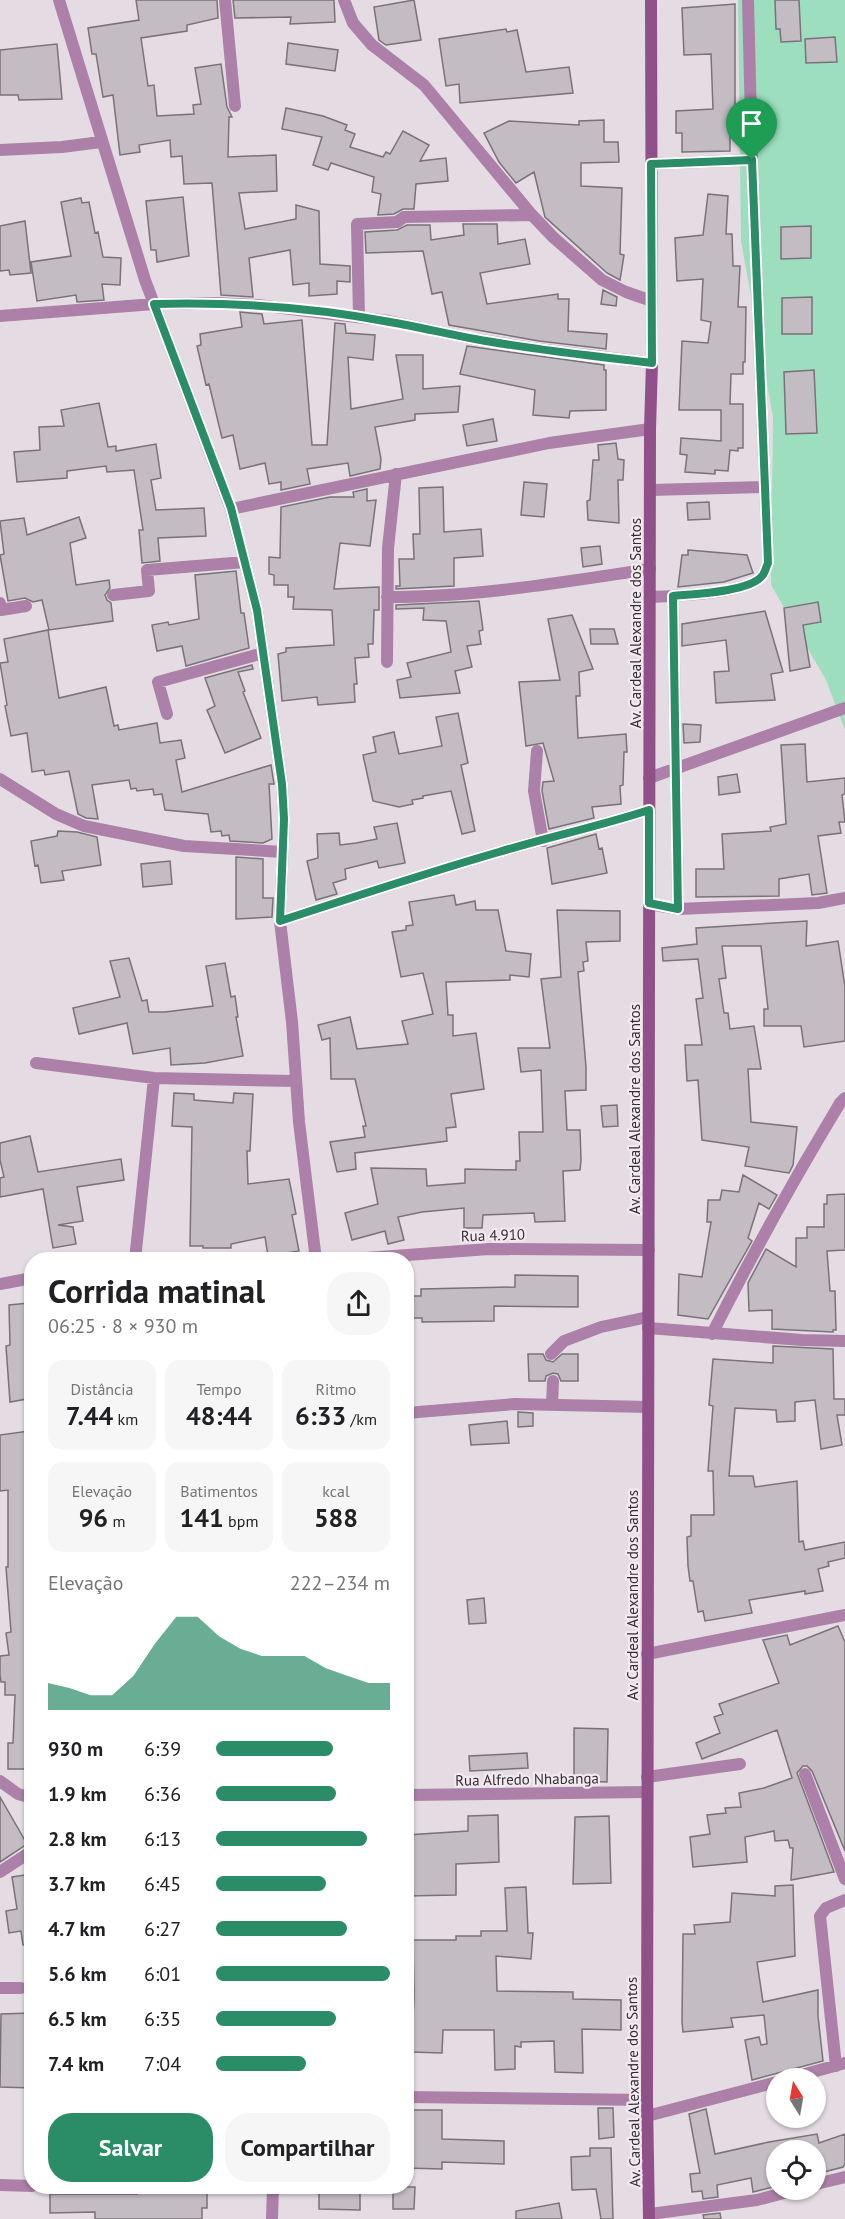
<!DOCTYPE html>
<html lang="pt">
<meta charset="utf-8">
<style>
body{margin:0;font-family:"PT Sans",sans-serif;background:#f6f6f6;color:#202124;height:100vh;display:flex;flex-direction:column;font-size:22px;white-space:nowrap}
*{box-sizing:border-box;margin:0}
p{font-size:20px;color:#757577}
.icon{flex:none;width:33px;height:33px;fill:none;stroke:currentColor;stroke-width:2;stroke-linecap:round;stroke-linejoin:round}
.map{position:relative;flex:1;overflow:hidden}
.side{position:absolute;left:24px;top:1252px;width:390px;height:942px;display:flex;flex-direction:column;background:#fff;border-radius:24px;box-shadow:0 2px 4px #0004}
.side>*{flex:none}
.needle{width:39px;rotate:349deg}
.buttons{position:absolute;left:766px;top:2068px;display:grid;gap:12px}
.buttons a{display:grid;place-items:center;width:60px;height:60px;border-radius:50%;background:#fff;box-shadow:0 2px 4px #0004;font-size:30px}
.pin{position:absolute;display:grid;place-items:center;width:51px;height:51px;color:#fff;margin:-62px -26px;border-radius:50% 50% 50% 0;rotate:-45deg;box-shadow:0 0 6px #0007}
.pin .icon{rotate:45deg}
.round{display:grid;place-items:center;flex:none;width:63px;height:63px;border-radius:24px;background:#f6f6f6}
.head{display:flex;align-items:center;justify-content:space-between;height:102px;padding:0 24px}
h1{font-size:33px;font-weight:700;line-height:45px}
.metrics{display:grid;grid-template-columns:repeat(3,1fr);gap:9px;height:102px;padding:6px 24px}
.metrics div{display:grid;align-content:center;border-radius:15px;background:#f6f6f6;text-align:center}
.metrics b{font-size:26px;font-weight:700}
.metrics small{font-size:16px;font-weight:400}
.metrics p{font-size:16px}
.chart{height:168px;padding:12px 24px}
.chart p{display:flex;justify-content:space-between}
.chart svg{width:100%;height:108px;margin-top:6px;fill:#2a8d67;opacity:.7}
.button{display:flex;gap:12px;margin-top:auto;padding:12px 24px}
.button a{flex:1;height:69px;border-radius:24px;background:#2a8d67;color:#fff;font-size:24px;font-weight:700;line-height:69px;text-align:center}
.button a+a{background:#f6f6f6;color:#202124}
ul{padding:0 24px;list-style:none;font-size:20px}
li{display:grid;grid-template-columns:96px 72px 1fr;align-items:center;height:45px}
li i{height:15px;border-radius:8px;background:#2a8d67}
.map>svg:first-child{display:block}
</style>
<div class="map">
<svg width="845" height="2219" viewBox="0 0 845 2219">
<rect width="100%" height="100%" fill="#e5dce3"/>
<path fill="#9cdebe" d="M738,0H845V730L826,680L771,585L773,417L741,241Z"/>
<path fill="#c4bcc3" stroke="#797278" stroke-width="1.5" d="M136,0H217L218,18L187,25V31L141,38L148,86L154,85L157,116L194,114L193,105L201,104L195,68L221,64L227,107L232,117H229L228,157L276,155L277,191L239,193L245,229L296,219V205L319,211L320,264L350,266V282L337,281V294L309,296V283L293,285L290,250L249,258L253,297L221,295L212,183L184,184L182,156L171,157L170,140L139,145L140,152L120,155L113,95L103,97L96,54H92L88,28L139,20Z
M233,0H334L335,22L290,24L291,17L235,18Z
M414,0L421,40L386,45L379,40L374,7Z
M775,0H799L801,41L781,42L780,29H776Z
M735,4V130H730V151L682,152V133H676V111L713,109L711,54L684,55L682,8Z
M506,29L507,32L517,30L526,72L569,67L573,93L460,103L459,84L446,86L439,39Z
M835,37L837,62L806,63L805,39Z
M288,43L338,50L335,71L286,64Z
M57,44L62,99L19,100L18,95H0V50Z
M286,108L323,116L347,125L345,130L355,134L350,147L383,157L386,152L390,154L403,131L429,145L420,161L446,158L448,181L416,184L414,209H403L394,214L378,215L381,194L372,192L374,177L331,163L328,170L313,165L322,137L282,129Z
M604,120V142H618L619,162L581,163V186L622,188L620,254L624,255L620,280L607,273L545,217L534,172L516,183L499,162L484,133L509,121L579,125V121Z
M708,194L728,196L726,234H732L733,266H740L738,307H746L745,362H743V374H731L730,404H743V448H738V451L730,450L728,471L715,470V474L685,472L687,455L680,454L681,438L721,441V410H679L682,341L708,343L711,322L701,320L703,279L677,281L675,238L703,235Z
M183,197L189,256L157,262L156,250H151L146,201Z
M81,198L82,203L89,202L95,233L98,232L103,257L121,258L120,285L102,284L104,300L77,302L76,295L37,301L31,262L71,256L61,202Z
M25,221L31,273L10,275L9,270L0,271V226Z
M463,224H497L498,244L525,239L530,264L480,273L487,304L558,294V299H569L568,331L607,334L606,349L539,341L449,325L442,292L432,294L423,251L366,253L365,232L397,230L407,225H430L431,240L464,235Z
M811,226V258L781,259V227Z
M603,290L617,297L616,306L601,304Z
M812,297V334H782V298Z
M240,312L262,314L264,324L302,320L312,445H327L335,323L345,324L346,333L375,335L373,360L348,357L351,409L403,399L396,355H423V389L460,386L458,412L415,414V420L375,427L381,459L380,469L350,476L348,463L307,469L310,484L281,490V482L269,484L265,463L240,469L233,435L222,438L209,384L206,385L197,346L201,345L200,334L242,327Z
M467,346L604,365V370H606V410L570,411L569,418L533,415L535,390L460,374Z
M814,370L817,433L786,434L784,372Z
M99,403L108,447L116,446V451L156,444L161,478L151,480L156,510L204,508L206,536L158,538L160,561L142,563L139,530H143L134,470L107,472L106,466L67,471V478L17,482L14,452L40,450L39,427L64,426L61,410Z
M493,419L497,441L467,446L463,425Z
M616,443L618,459L624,460L623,480H618L619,523L588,520L587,501L590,500L593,460H599L598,445Z
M524,482L547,484L544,517L521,515Z
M443,487L444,532L481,529L483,556L454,558V586L396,589V586H400L399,559H414L413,534H420L419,488Z
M367,489V501L376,500L370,546L340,543L334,589L379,587V610H374L373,644H368L369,657L355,658L357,684H354L355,702L318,705L317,697L282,701L278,654L286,652V648L334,645L332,610L293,609L294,597H288V585H274V575L269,574V557L280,558L281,507L330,497H354L353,492Z
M709,502L710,519L688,520L687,503Z
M79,517L86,538L70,543L76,585L109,580L110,588L105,595L107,600L111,603L113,621L49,630L42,600L33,602L25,598L8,601L0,555L4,554L0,521L24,518L27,535Z
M600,546L602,564L583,567L581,548Z
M688,550L747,555L753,573L724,582L678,587L682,555H688Z
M236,571L241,613H244L249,648L186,666L182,646L157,651L152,625L168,622L169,625L199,619L195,575Z
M479,601L483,630L479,631L481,644L467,646L472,667L455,671L460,693L400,698L397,680L411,677L407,663L451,652L446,621L423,620L424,608L396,609V605Z
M818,602L821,622L803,625L810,667L790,671L784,608Z
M765,611L783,672L771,674L775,700L716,703L714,672L729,671L726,640L682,646V624Z
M572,615L593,669L579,672L580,696H576L578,738L626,734L627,752H624L623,785L620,786L621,804L592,807L594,818L549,829L542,791L543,782L554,781L543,743L526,746L519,682L560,680L548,619Z
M590,629H614L618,644H591Z
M48,630L59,698L106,687L114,726L118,725L119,730L157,723L160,743L181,740L185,758L176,760L182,792L271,765L274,784H269L272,839L263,843L230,841L229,835L222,836L221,831L211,832L208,814L165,810L162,794L154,795L153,789L137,791L136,788L131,789L129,780L92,785L98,819L86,818L78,814L69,771L45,775L44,770L32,772L27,733L11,736L5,706L7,705L0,663L8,662L4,639Z
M252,665L253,669L238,672L245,691L243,692L261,738L225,753L207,710L215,706L205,678Z
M458,713L468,763L461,765L475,831L462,834L451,791L423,796V798L412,800L413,804L399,807L373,801L363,755L376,752L373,737L394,732L399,754L442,746L436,717Z
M683,724L701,725L700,742L684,743Z
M805,744L807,782L845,778V794L842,795L845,822H839L841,833L818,836L827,893L812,895L809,874L779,879V896L696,897V869H724L722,834L771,831L770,827L786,824L781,745Z
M737,774L740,792L719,795L718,777Z
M397,823L405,863L379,868L377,861L345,869L346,879L333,883L337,894L316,900L307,861L318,858L317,834L339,833L340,845L356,843L377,839L374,827Z
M58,831L77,832L97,837L101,865L62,871L64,880L41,883L38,865L35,866L31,841L57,836Z
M596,834L599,849L602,848L607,873L552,884L547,848Z
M236,857L263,859V898H273L272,917L236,919Z
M170,861L172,884L143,887L141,864Z
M454,895L456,905L475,901L476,910H498L506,951L531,954L529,977L510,975V980L446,982L448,1015H453V1036L476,1033L484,1089L451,1094L456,1127L446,1128L447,1141L355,1153L356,1169L337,1172L330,1142L365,1137L363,1126H366L355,1079H331L330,1038L322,1040L318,1025L350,1017L357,1049L408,1044L402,1021L433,1014L423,973L401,977L392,932L406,930V926L413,925L409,902Z
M557,910L620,911V941L586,942L588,961L583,962L584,971L578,972L586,1067V1090L565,1091L567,1130H580L581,1160L580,1170L563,1171L565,1221L535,1222L534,1213L483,1215L482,1228H464V1208L422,1212L398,1217L404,1240L388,1244L385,1231L352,1240L345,1213L378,1204L371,1168L426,1169L427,1186L465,1183V1169L516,1170V1161H520L519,1132H543L541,1070L521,1072L518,1048H550L541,979L561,977Z
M807,921L806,946L838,941L845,987V1041L804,1047L801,1026H764V1009H768L761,946H722L726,978L719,979L724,1013H728L730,1029L754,1026L761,1069H748L751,1122L797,1127L793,1165L789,1173L745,1166L749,1147L702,1140L698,1080L687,1081L685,1045H702L696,999L703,998L698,959L663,961L662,948L697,944L696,928Z
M129,958L142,1001L147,1000L149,1012H165L213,1006L206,966L225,963L231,997L235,996L238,1017H236L243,1056L205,1063L171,1065L170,1048L133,1054L127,1023L79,1034L73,1008L120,997L110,961Z
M174,1093L194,1094V1100L233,1103L234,1093L253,1094L250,1151H247L248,1184L289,1179L296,1214L292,1215L299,1251L268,1256L265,1237L231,1244V1248H203V1246H190L192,1127L172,1126Z
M617,1105L618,1126L603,1127L601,1106Z
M30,1136L38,1172L121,1159L124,1180L77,1187L83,1221L58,1225L73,1227L76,1244L53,1248L43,1189L0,1197V1178L4,1177L0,1160V1143Z
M743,1175L777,1195L769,1209L759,1203L748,1238L752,1241L708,1319L678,1315L679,1274L702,1277L711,1222H707L708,1200H720L722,1190L739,1192Z
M845,1194V1250L827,1251L830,1291H835L836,1330H833V1332L772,1329V1310L749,1311L748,1283L766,1249L796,1267V1238H807V1227H824V1204H827V1195Z
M515,1275L578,1276V1307L494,1306V1321L422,1322V1318H408V1296H421V1289L515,1287Z
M29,1303V1319L32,1318V1398L10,1402L6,1346L10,1345L9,1305Z
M773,1346L833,1349L834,1399H845V1415H837L842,1445L821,1449L815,1400L795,1402V1421L777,1422L776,1410L735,1408L729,1476H753L755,1487L797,1481L799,1542L803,1541L805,1550L845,1542V1558L828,1562L829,1566L818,1569L823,1591L805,1594V1591L749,1600L752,1613L705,1621L703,1611L698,1612L693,1581H690L688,1566L687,1537L691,1536V1515H714L713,1471H708L713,1406L709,1405L713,1359L773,1363Z
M528,1354H543L546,1360L553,1362L562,1354H578V1381H561L558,1374L553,1373L546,1376L545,1381H529Z
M518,1412L533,1413V1426L518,1427Z
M507,1421L509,1443L471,1445L469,1425Z
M29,1431V1526H32V1576H28L29,1624H32V1769H8V1743H13L15,1695H5V1682H1L0,1675V1656L9,1655L6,1633L11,1632L6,1567H8V1490L0,1491V1435Z
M484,1598L486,1623L469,1624L467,1600Z
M838,1626L845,1642V1851L812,1771L807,1766H803L797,1773L834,1872L791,1880L793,1848H790L788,1840L775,1841L774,1831L745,1837L747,1862L693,1867L690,1837L710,1834L707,1815L726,1813L725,1808L741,1807L739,1793L764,1788L792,1778L777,1730L702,1759L696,1743L720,1733L714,1717L723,1714L719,1704L779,1683L763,1640L787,1635L790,1645Z
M574,1728L608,1729L607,1782L574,1781Z
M527,1753L528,1768L470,1771L469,1756Z
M0,1797L27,1844L0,1862Z
M498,1815L499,1862L456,1864V1895L406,1896V1835L468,1831V1816Z
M609,1816L611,1883L573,1884L575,1817Z
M32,1874V1944L23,1945L21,1931L9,1933L6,1911L17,1909L12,1877Z
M793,1885L795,1956L757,1962L763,2002L818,1990V2016L823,2061L752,2080L745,2040L759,2037L761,2045L767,2044L764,2015L731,2018L733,2027L683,2032L682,2022L683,1934H695L694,1925L730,1922L732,1893L775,1896V1886Z
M526,1887L528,1933H533L531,1959L496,1956L497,1991L573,1992V1999L621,2000V2030L582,2029L583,2073L555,2072L554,2041L521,2042V2047L515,2046V2069L495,2070L494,2030H443L442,2053L411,2052L414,1998L413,1940H456V1936H481V1931H507L505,1888Z
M31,2013L32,2088L0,2087L1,2014Z
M598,2108H613L614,2137L599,2139Z
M706,2109L715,2154L769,2142L817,2134L819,2143L845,2134V2164L843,2167L816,2174V2151H777V2186L753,2192L751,2178L717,2185L718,2197L703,2199L702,2191L692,2192L690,2174L700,2173L689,2114Z
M406,2110H442V2139L504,2141V2164L442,2162V2169L406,2168Z
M590,2148H611L613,2219H601L596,2189L572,2190L571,2157L590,2156Z
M137,2187H207V2208H202V2219H95V2212L50,2213V2194H137Z
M319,2187H360V2210L319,2209Z
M393,2187H415L414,2209H393Z
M559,2203L562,2219H516V2211Z
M720,2213L721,2219H704L703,2215Z"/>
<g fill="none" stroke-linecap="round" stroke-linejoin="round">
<path stroke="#ac80a8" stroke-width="12" d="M551,1354L564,1341L601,1327L648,1317
M552,1405L553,1381
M406,1413L515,1404L648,1407"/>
<path stroke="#ac80a8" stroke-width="12" d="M59,0L145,280L231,509L257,610L282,784L284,819L280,921L292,1022L299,1122L316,1260
M225,0L235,106
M344,0L353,23L372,45L424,85L532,215L553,237L602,280L626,292L652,301
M0,150L62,147L101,142
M651,164L752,160
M0,316L154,304L216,303L258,305L389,321L474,339L538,349L652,363
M359,317L357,224L397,222L404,217L532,215
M650,490L764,487
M231,509L549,443L650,429
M113,595L149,591L147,570L245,562
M673,596L678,909
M387,597C476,597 563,582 650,569
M650,597C673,596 747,594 762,576C765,573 766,567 768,563L752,160L748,0
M0,603L1,610L26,606
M387,662L388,548L396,474
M167,714L158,682L263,653
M537,751L534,791L543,841
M649,778L845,708
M0,779L56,814L84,826L184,846L283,852
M649,904L678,909L818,903L845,898
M280,921C353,897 426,873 499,852C549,837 600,826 649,810
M36,1063L154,1078L295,1081
M135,1260L154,1078
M339,1260L489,1249L649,1250
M0,1284L32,1278
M648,1328L802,1340L845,1341
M712,1334C752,1255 794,1179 840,1103L845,1098
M647,1654L845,1615
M805,1774L845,1879
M647,1777L740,1764
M0,1781L18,1794L32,1798
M406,1795L647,1792
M0,1872L32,1851
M0,1988H21
M836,2066L820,1916L826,1908L845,1900
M787,2079L845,2063
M406,2097L647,2100
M647,2116L777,2082
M816,2184L845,2177
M0,2185L32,2186
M650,2214L757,2200L795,2190
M272,2219L273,2187"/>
<path stroke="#90518b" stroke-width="12" d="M649,2219L647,2100L650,429L652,363L651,0"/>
</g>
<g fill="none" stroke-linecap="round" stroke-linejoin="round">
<g stroke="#fff" stroke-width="12">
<path id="route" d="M752,160L768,563C766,567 765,573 762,576C749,592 693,594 673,596L678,909L649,903V810C600,826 549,837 499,852C426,873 353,897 280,921L284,819L282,784L257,610L231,508L154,304C233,302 313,307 390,322C419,327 447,334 475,339C534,350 593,356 652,363L651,164Z"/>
</g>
<use href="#route" stroke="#2a8d67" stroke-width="8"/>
</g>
<g text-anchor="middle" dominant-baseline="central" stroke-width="4.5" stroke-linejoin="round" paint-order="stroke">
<g font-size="15" fill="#322f32" stroke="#f2e9f1">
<text transform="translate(635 623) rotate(-90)">Av. Cardeal Alexandre dos Santos</text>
<text transform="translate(634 1109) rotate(-90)">Av. Cardeal Alexandre dos Santos</text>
<text transform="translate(493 1235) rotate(-2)">Rua 4.910</text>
<text transform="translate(632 1595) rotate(-90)">Av. Cardeal Alexandre dos Santos</text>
<text transform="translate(527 1779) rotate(-1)">Rua Alfredo Nhabanga</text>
<text transform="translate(633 2082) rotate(-91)">Av. Cardeal Alexandre dos Santos</text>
</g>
</g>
</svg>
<div class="buttons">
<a><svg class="needle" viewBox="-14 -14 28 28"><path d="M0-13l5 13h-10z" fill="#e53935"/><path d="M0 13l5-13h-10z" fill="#757577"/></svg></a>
<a><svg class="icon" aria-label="locate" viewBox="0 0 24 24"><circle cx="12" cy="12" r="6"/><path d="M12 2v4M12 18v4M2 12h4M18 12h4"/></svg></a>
</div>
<div class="pin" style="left:752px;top:160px;background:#1e9e55"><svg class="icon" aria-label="arrive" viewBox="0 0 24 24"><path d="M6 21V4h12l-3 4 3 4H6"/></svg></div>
<section class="side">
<div class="head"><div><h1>Corrida matinal</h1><p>06:25 · 8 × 930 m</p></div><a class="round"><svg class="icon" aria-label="share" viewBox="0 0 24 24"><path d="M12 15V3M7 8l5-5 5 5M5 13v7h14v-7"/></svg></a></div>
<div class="metrics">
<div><p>Distância</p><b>7.44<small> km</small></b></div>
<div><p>Tempo</p><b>48:44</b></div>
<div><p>Ritmo</p><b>6:33<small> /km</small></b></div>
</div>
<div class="metrics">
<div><p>Elevação</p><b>96<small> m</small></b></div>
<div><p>Batimentos</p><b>141<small> bpm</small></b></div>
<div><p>kcal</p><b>588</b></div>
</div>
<div class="chart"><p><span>Elevação</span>222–234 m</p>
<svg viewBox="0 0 160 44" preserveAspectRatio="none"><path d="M0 44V33L10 35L20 38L30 38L40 30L50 17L60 6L70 6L80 14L90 19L100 22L110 22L120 22L130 27L140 30L150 33L160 33V44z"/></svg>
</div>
<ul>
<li><b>930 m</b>6:39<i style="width:67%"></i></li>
<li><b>1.9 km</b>6:36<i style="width:69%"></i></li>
<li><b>2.8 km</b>6:13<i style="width:87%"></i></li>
<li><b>3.7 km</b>6:45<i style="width:63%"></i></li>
<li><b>4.7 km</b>6:27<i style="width:75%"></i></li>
<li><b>5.6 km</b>6:01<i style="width:100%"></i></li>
<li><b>6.5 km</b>6:35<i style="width:69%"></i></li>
<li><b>7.4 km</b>7:04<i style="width:52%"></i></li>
</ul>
<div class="button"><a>Salvar</a><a>Compartilhar</a></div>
</section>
</div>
